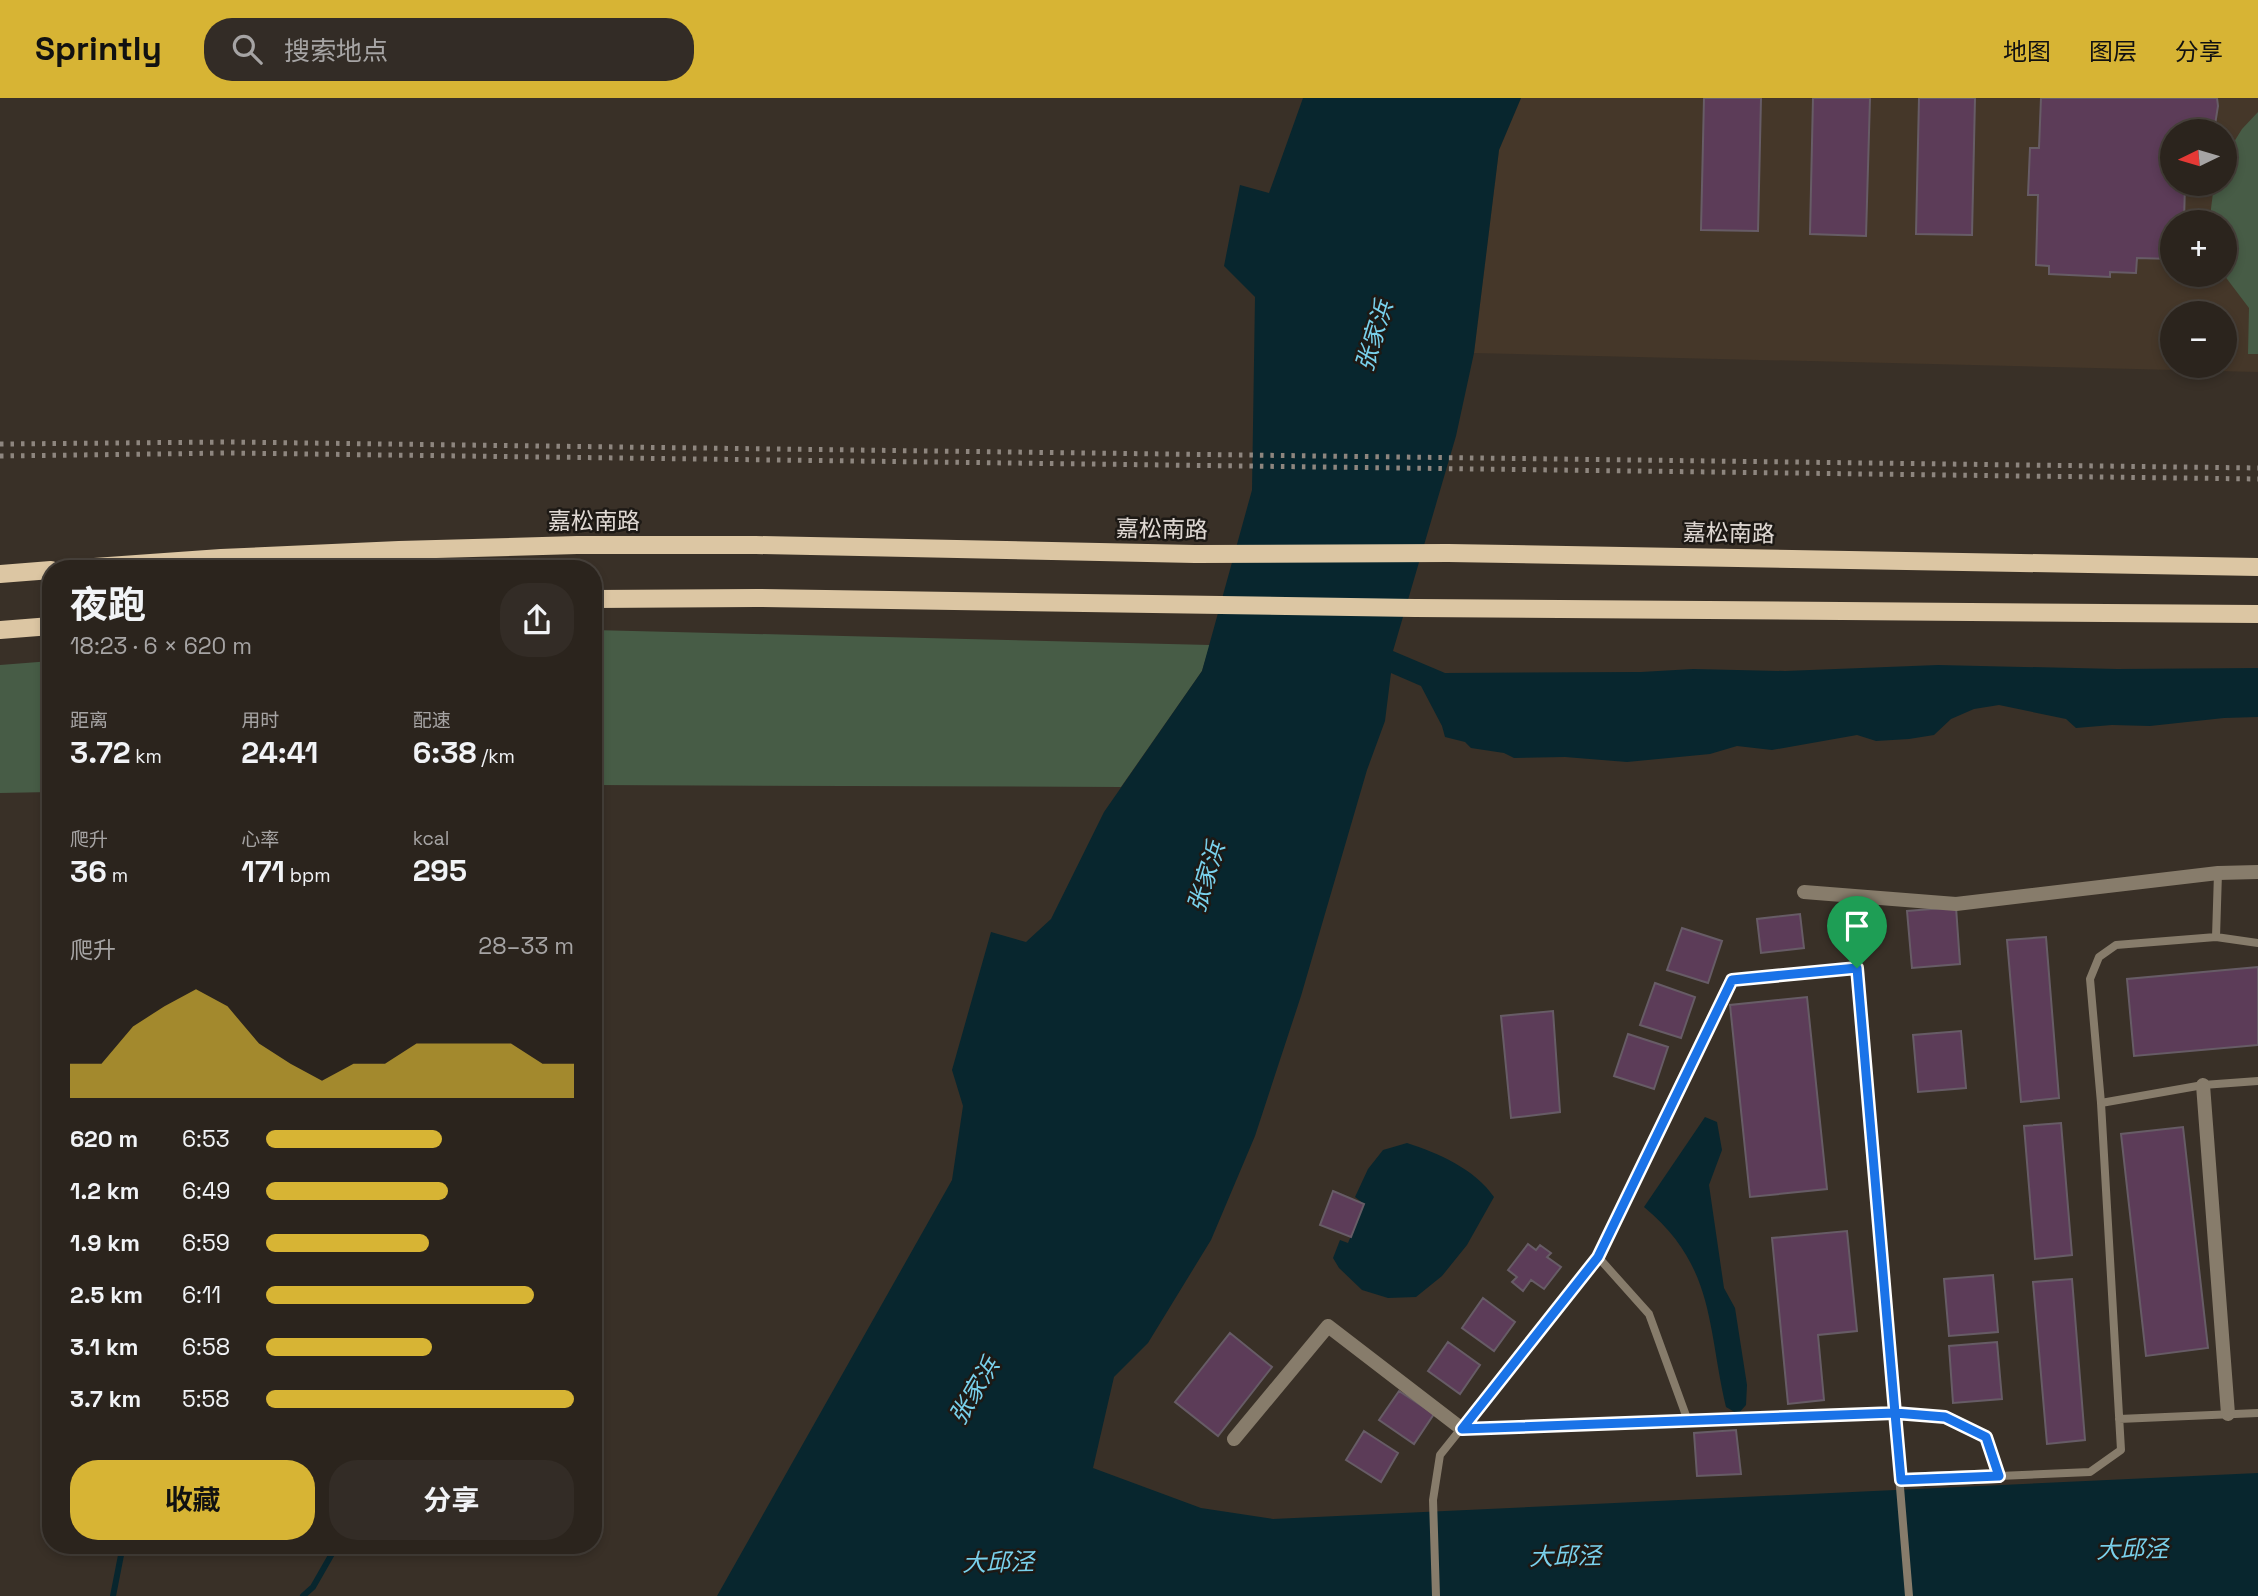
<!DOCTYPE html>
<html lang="zh">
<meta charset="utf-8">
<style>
body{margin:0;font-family:"Space Grotesk","Noto Sans SC",sans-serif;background:#332c26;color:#f1f3f6;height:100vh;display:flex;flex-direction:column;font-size:26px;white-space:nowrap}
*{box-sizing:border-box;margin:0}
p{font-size:23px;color:#a6a4a4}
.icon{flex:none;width:38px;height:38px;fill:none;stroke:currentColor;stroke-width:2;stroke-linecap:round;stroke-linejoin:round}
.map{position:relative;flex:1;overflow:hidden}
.drawer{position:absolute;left:42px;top:462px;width:560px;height:994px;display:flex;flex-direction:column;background:#2b241d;border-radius:28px;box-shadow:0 4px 10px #0003,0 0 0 2px #47413b}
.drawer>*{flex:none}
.needle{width:46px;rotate:265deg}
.tools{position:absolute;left:2160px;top:21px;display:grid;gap:14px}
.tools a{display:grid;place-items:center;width:77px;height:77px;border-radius:50%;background:#2b241d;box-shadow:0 4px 10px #0003,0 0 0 2px #47413b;font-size:35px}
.pin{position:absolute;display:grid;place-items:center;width:60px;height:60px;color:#fff;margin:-72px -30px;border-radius:50% 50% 50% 0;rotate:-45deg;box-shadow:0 0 7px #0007}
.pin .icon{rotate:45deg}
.round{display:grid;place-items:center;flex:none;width:74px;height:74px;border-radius:28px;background:#332c26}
.overview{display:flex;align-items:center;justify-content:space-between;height:119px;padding:0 28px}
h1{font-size:38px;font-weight:700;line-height:52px}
.figures{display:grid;grid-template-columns:repeat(3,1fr);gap:10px;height:119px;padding:7px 28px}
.figures div{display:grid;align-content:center}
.figures b{font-size:30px;font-weight:700}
.figures small{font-size:19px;font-weight:400}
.figures p{font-size:19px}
.chart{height:196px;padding:14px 28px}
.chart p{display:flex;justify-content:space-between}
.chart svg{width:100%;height:126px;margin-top:7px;fill:#d7b434;opacity:.7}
.primary-button{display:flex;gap:14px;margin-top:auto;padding:14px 28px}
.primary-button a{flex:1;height:80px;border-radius:28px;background:#d7b434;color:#111;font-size:28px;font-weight:700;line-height:80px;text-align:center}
.primary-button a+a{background:#332c26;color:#f1f3f6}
ul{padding:0 28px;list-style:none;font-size:23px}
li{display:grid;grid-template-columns:112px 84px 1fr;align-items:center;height:52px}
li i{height:18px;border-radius:9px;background:#d7b434}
header{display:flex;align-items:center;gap:42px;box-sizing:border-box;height:98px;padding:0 35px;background:#d7b434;color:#111}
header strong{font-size:33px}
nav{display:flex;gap:38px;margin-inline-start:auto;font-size:24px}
.search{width:490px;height:63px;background:#332c26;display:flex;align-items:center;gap:18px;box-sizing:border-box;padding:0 24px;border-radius:28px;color:#a6a4a4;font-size:26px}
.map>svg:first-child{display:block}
</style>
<header>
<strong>Sprintly</strong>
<div class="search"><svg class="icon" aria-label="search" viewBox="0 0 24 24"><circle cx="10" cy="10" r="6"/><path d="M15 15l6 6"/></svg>搜索地点</div>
<nav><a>地图</a><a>图层</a><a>分享</a></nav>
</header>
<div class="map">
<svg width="2258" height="1498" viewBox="0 0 2258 1498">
<rect width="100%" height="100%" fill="#393027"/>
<path fill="#453729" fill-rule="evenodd" d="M1521,0H2258V274L1474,255L1499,52ZM2172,33H2224V86H2172ZM2172,124H2224V177H2172ZM2172,215H2224V268H2172Z"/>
<path fill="#475c46" d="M2258,14V256H2248L2249,210L2224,177V124H2210V119L2214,86H2224V60L2242,31Z
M593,532L1210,547L1202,573L1121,689L593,687Z
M51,563V694L0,695V567Z"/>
<path fill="#08262e" d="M1303,0H1521L1499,52L1474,255L1456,338L1393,553L1445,575L1641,574L1693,571L1785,573L1938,567L2117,571L2258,570V619L2224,620L2150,628L2112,627L2076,630L2066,621L1999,607L1974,611L1951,621L1934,637L1909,641L1876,643L1857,637L1772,652L1737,648L1710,656L1627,664L1565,659L1514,660L1504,655L1471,650L1465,644L1445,639L1442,628L1421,588L1391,575L1385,623L1367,672L1301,898L1255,1038L1211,1142L1148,1245L1114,1279L1093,1370L1201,1410L1273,1421L2258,1375V1498H717L952,1082L963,1008L952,972L991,834L1026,844L1051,821L1104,714L1202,573L1252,392L1255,199L1224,168L1240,87L1269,95Z
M1705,1019L1717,1024L1722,1052L1709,1087L1724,1190L1735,1210L1747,1287L1746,1307L1738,1316L1726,1309C1707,1227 1715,1168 1644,1109Z
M1407,1045C1438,1055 1475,1071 1494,1099L1467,1147L1442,1178L1416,1199L1388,1200L1362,1192L1339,1170L1333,1160L1340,1142L1348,1145L1364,1106L1355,1099L1368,1071L1383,1052Z"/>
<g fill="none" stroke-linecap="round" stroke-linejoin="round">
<path stroke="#08262e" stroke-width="6" d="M113,1498L123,1447
M303,1498L313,1489L337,1447"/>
</g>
<path fill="#5c3c58" stroke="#675c66" stroke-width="2" d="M1704,0H1761L1758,133L1701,132Z
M1813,0H1870L1866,138L1810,136Z
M1919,0H1975L1972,137L1916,136Z
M2041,0H2217L2218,8L2214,33H2172V86H2185L2184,124H2172V161L2137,160L2136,175L2110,174V179L2049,176V168L2036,167L2038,97H2028L2030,50H2039Z
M1956,809L1960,866L1912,870L1907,813Z
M1800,816L1804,850L1761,855L1757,821Z
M1682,830L1722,843L1708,885L1667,872Z
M2046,839L2059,1000L2021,1004L2007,842Z
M2258,869V947L2134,958L2127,881Z
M1655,885L1695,899L1681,940L1640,927Z
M1807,899L1827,1091L1750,1099L1730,907Z
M1553,913L1560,1014L1511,1020L1501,918Z
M1961,933L1966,990L1918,994L1913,937Z
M1628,936L1668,949L1654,991L1614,978Z
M2061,1025L2072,1157L2035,1161L2024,1028Z
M2183,1029L2208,1250L2146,1258L2121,1036Z
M1333,1093L1364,1106L1351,1139L1320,1127Z
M1847,1133L1857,1233L1818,1237L1824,1302L1788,1306L1772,1140Z
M1528,1146L1536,1152L1540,1147L1551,1155L1547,1159L1561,1169L1544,1191L1531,1182L1523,1193L1512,1184L1517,1179L1508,1172Z
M1993,1177L1998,1234L1949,1238L1944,1181Z
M2072,1181L2085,1342L2047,1346L2033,1184Z
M1483,1200L1515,1224L1494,1253L1462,1230Z
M1230,1235L1272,1269L1218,1338L1175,1304Z
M1448,1244L1480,1267L1460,1296L1428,1273Z
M1997,1244L2002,1301L1953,1305L1949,1248Z
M1399,1293L1434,1316L1414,1346L1379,1322Z
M1736,1332L1741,1376L1697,1378L1694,1335Z
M1364,1333L1398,1355L1381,1384L1346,1362Z"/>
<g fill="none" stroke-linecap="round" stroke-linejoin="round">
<path stroke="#877c6b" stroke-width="8" d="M1852,798L1857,870
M2216,839L2218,775
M2101,1005L2203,987L2258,983
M1598,1159L1649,1216L1688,1323
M2119,1321L2258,1315
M1462,1331L1895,1316L1945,1319L1986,1339L1999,1378L2090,1374L2121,1352L2101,1005L2090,881L2099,859L2116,847L2216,839L2258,845
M1436,1498L1433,1402L1440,1357L1598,1159L1732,882L1857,870L1909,1498"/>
<path stroke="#877c6b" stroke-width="14" d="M1804,794L1956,806L2218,775L2258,774
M2203,987L2228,1316
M1234,1341L1328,1228L1462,1331
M1901,1382L1999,1378"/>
<path stroke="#dcc6a3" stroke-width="18" d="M66,471L221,460L399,452L577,447H756L1195,456L1448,455L2258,469
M0,476L51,472
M593,501L756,500L1415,510L2258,516
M0,532L51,528"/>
<path stroke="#8e867f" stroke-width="5" stroke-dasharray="3.5 7" stroke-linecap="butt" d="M0,346L229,344L2258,370
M0,358L230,355L2258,381"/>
</g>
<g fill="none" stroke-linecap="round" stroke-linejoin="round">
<g stroke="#fff" stroke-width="14">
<path id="route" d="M1857,870L1732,882L1598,1159L1462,1331L1895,1315L1945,1319L1986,1339L1999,1378L1901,1382L1895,1315L1857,870"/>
</g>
<use href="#route" stroke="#1a73e8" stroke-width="9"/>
</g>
<g text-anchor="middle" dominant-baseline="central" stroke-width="5" stroke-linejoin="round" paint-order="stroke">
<g font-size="23" fill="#e0d9d4" stroke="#1d1915">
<text x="594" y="423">嘉松南路</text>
<text transform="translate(1162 431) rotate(1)">嘉松南路</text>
<text transform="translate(1729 435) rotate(1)">嘉松南路</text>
</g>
<g font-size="24" font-style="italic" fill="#79d1ec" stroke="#1d1915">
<text transform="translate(1374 238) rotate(-73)">张家浜</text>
<text transform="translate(1206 779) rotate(-73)">张家浜</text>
<text transform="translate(974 1293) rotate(-59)">张家浜</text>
<text transform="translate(2132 1451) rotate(-1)">大邱泾</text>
<text transform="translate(1565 1458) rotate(-1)">大邱泾</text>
<text transform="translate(998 1464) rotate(-1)">大邱泾</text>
</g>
</g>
</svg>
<div class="tools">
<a><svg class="needle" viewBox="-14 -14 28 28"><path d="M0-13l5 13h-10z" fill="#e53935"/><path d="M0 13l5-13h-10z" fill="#a6a4a4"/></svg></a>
<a>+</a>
<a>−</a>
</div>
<div class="pin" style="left:1857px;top:870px;background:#1e9e55"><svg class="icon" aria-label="arrive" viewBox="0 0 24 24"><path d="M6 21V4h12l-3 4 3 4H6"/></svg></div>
<section class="drawer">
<div class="overview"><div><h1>夜跑</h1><p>18:23 · 6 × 620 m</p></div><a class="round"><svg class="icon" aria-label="share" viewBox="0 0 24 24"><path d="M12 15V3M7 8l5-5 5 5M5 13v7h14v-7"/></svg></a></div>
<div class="figures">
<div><p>距离</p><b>3.72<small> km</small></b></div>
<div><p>用时</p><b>24:41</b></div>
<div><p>配速</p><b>6:38<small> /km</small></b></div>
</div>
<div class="figures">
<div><p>爬升</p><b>36<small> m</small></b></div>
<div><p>心率</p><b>171<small> bpm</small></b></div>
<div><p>kcal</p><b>295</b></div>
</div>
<div class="chart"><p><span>爬升</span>28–33 m</p>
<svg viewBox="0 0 160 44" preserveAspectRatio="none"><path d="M0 44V32L10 32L20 19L30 12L40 6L50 12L60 25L70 32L80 38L90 32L100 32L110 25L120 25L130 25L140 25L150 32L160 32V44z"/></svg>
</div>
<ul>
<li><b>620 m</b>6:53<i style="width:57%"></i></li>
<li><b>1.2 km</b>6:49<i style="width:59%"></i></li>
<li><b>1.9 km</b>6:59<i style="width:53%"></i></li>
<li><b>2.5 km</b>6:11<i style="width:87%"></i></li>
<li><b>3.1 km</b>6:58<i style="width:54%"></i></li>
<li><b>3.7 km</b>5:58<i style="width:100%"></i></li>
</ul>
<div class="primary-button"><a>收藏</a><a>分享</a></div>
</section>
</div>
